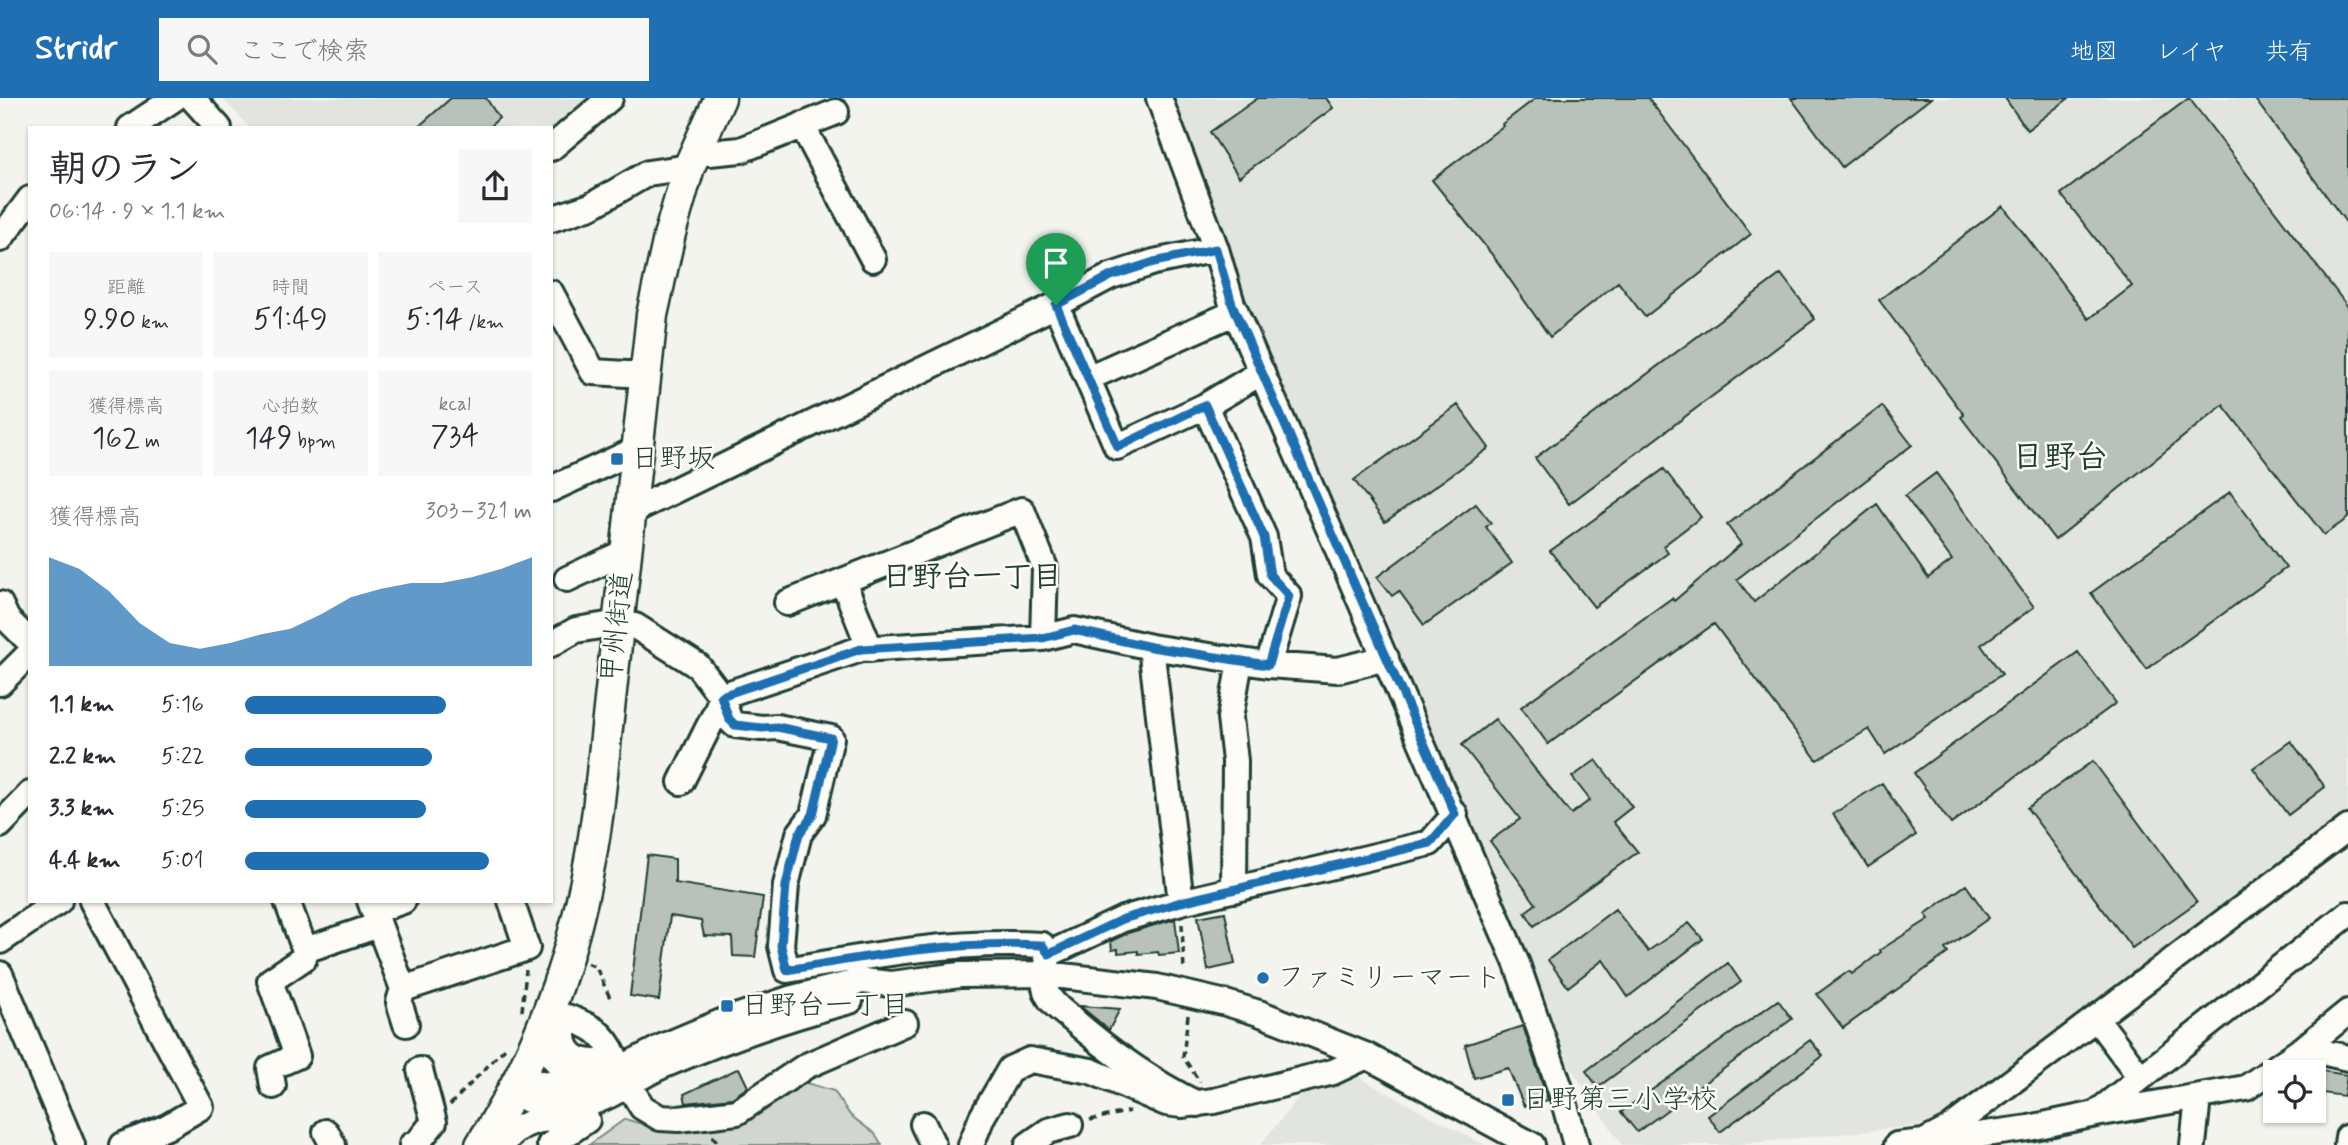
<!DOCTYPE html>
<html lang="ja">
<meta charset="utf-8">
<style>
body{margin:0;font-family:Mynerve,"Klee One",sans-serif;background:#f7f7f7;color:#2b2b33;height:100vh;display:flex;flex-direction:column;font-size:26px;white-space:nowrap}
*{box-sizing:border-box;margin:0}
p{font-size:23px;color:#7c7c81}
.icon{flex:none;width:38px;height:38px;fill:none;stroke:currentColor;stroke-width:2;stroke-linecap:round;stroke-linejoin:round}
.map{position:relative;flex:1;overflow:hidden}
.details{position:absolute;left:28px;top:28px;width:525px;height:777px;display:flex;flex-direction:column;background:#fff;border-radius:0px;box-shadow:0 2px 5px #0004}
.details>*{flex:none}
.tools{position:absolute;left:2263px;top:962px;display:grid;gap:14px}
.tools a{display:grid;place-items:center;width:63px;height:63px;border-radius:0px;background:#fff;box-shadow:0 2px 5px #0004;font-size:35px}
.pin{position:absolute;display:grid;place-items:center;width:60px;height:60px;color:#fff;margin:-72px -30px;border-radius:50% 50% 50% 0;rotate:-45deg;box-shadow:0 0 7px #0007}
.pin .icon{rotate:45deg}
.round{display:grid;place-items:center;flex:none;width:74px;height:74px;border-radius:0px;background:#f7f7f7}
.summary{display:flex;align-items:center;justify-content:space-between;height:119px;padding:0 21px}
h1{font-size:38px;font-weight:600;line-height:52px}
.figures{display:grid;grid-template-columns:repeat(3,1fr);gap:10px;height:119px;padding:7px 21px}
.figures div{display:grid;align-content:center;border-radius:0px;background:#f7f7f7;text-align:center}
.figures b{font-size:30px;font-weight:600}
.figures small{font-size:19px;font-weight:400}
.figures p{font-size:19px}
.chart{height:196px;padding:14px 21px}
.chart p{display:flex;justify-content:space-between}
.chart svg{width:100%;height:126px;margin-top:7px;fill:#1f6fb2;opacity:.7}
ul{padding:0 21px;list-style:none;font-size:23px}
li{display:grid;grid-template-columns:112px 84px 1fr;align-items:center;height:52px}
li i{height:18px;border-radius:9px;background:#1f6fb2}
header{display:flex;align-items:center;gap:42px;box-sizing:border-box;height:98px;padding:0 35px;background:#1f6fb2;color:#fff}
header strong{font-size:33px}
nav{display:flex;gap:38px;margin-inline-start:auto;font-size:24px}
.search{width:490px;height:63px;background:#f7f7f7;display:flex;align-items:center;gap:18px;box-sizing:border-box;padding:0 24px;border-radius:0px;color:#7c7c81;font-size:26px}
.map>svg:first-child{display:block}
</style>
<header>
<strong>Stridr</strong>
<div class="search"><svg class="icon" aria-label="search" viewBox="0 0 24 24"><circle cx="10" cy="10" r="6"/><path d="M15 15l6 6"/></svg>ここで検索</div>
<nav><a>地図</a><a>レイヤ</a><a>共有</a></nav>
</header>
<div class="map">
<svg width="2348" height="1047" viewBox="0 0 2348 1047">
<rect width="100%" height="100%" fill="#f4f4ef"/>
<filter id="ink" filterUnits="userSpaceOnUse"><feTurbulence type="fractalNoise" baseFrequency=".0143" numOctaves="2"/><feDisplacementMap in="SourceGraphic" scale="14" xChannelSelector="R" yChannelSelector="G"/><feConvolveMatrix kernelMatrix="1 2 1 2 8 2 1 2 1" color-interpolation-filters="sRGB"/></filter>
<g filter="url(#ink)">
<path fill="#e2e5df" d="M222,0H598L551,40V30H250Z
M1169,0H2348V718L1934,1026L1734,1047H1622L1569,967L1541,893L1394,540L1244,200Z
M1358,979L1485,1047H1260L1307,989Z"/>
<path fill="#d1d6d1" stroke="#788a82" stroke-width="2" d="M803,984L834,993L850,1017L875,1036L882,1047H589L625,1021L666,1033L742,1027Z"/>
<path fill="#b9c1bb" stroke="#1f3d34" stroke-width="2" d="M451,0H486L499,20L488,30H417Z
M1258,0H1326L1333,10L1239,79L1210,34Z
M1536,0H1648L1751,136L1645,219L1618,184L1550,239L1494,159L1432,82L1503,28L1502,26Z
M1791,0H1931L1842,69Z
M2005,0H2069L2027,32Z
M2189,0L2348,209V420L2324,437L2223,307L2055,442L1961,319L1964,317L1879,202L2003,108L2089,221L2132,188L2061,96Z
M2254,0H2348V127Z
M1781,176L1815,221L1569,406L1535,360Z
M1458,307L1489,350L1385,424L1354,382Z
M1882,308L1912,347L1737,481L1754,504L1877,406L1928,480L1952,462L1905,398L1936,375L2034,509L1981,547L2002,576L1885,656L1869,631L1817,662L1714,526L1548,646L1521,609L1672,500L1674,503L1741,446L1727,427Z
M1664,371L1701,419L1663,448L1668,455L1594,509L1550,453Z
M2230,394L2286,470L2147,571L2091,495Z
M1476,406L1491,425L1486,429L1512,465L1424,527L1399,493L1392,498L1377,479Z
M2078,554L2116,605L1951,726L1914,675Z
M1495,621L1571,716L1590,702L1572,679L1596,662L1632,709L1613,724L1638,754L1534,828L1525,814L1536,806L1490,743L1520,721L1462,647Z
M2291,643L2325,689L2288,717L2253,670Z
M2093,663L2197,804L2132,850L2027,710Z
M1882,685L1916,737L1868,769L1833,716Z
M647,757L675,761V785L763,799L755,859L733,858L732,839L704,838L701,823L670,818L659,902L630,898Z
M1966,787L1989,820L1945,851L1948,855L1843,930L1817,896L1849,873L1852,876L1881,854L1880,852L1929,821L1925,816Z
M1615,811L1648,853L1689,825L1703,841L1628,899L1603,862L1568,889L1548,862Z
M1225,814L1235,866L1208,872L1198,819Z
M1175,821L1179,855L1159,857L1158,854L1138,856V853L1118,855V851L1112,852L1111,843L1128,835Z
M1728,865L1741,884L1598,989L1586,973Z
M1778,902L1792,921L1637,1034L1621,1014Z
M1080,908L1120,911L1109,932Z
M1523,928L1548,1002L1524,1008L1508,970L1474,980L1465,947Z
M1810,942L1823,958L1720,1034L1708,1018Z
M739,970L748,989L732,1000L686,1005L684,996Z
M2316,972L2347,977L2344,998L2314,994Z"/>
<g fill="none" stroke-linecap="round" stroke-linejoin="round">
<g stroke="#1f3d34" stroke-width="30">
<path id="minor" d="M192,0L219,30
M1159,0L1216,151L1232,206L1517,866L1561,993L1576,1047
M802,27L873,161
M130,30L175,0
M551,50L610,0
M697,50L709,55L741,52L836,14
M551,121L591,108L648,75L689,69
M0,141L30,101
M551,195L593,274L644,277
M1056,207L1117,349L1205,308L1262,274
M1088,280L1236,214
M1205,308L1264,439L1270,477L1289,498L1268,567
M551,391L638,351
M632,413L1056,207L1111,178L1154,164L1216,151
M567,481L625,454
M843,483L870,551
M787,505L1022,412L1045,470L1043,540
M0,506L7,521L30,544
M551,546L576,532L619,525L635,528L698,568L721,598L729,621L735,627L762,630L777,629L831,640L813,717L799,736L786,787L781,848L787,872C872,857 956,842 1042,847C1055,866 1040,876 1046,893C1050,905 1063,914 1072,921C1111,955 1150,983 1197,1006
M1151,549L1181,804
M0,585L30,555
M681,684L717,612L721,598L861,551L1043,540L1074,532L1151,549L1268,567L1338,572L1386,560
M0,727L30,696
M1234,792L1235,663L1230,620L1240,563
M92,803L201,1009L167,1029L123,1047
M287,803L305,852L379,827
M370,803L403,891L527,850L511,803
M374,813L403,803
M0,843L59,803
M1049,856L1123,821L1181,804L1430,745L1455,716
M0,876L72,1047
M403,891L399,904L406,926
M567,919C591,928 604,934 615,959C582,973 555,956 567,919Z
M2096,920L2141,980
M547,921C547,932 545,949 553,959C568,982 597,977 620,972L642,1009L660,1020L679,1021L737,1014L806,968L905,925
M2304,950L2348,914
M273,988L270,970L297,958L270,883L304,860L305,852
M514,992L541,985L575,988L599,982L664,948L721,924L789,901L862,883L892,886L960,877L1046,876L1157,889L1226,905L1259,915L1367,958L1532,1047
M514,992C530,1009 563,1011 585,1006C613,1000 636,979 662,968C723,942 785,920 850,903
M2099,1013L2348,816
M923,1026L933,1047
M326,1034L333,1047
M1935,1043L2029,1030L2096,1016L2246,990L2304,950L2348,960
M412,1047L418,1044L434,1024L420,972
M503,1047C518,1022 543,1020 568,1021
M550,1047L587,1022
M971,1047L982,1019L1010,971L1030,962L1091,973L1166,1005L1181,1007L1214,1003L1333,974L1367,958
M1028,1047L1048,1033L1070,1027
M1897,1047L1924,1044L1949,1031L2348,730
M2193,1047L2198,999
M2347,1047L2348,1039"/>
</g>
<g stroke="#1f3d34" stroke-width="35">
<path id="major" d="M481,1047C547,944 582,833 598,712L652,217L670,135L689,69L720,0"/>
</g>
<path stroke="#1f3d34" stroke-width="3.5" stroke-dasharray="7 5" stroke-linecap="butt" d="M1182,826L1184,873
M587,865L596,869L610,900
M522,913L526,872
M1188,917L1183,959L1200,984
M450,1007L508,947
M1090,1022L1130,1013
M712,1038L720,1047"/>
<use href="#minor" stroke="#fdfcf7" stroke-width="24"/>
<use href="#major" stroke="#fdfcf7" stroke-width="30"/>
</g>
</g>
<g fill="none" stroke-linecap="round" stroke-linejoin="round" filter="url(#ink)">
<g stroke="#fff" stroke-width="14">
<path id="route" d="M1216,151L1232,206L1455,716L1430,745L1181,804L1123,821L1049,856L1042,847C956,843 872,857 787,872L781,848L786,787L799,736L813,717L831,640L777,629L762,630L735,627L729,621L721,598L861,551L1043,540L1074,532L1151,549L1268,567L1289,498L1270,477L1264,439L1205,307L1118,349L1056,207L1111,178L1154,164Z"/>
</g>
<use href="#route" stroke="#1f6fb2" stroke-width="9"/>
</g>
<g fill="#1f6fb2" stroke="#fdfcf7" stroke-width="2.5">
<rect x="610" y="354" width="14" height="14" rx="3.5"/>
<circle cx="1263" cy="880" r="7"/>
<rect x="720" y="901" width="14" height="14" rx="3.5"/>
<rect x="1501" y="995" width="14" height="14" rx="3.5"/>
</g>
<g text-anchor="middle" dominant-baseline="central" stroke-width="5" stroke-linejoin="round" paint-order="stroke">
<g font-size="28" fill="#1f3d34" stroke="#fdfcf7" text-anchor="start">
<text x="631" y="361">日野坂</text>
<text x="1277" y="880">ファミリーマート</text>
<text x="741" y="908">日野台一丁目</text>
<text x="1522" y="1002">日野第三小学校</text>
</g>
<g font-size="28" fill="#1f3d34" stroke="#fdfcf7">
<text transform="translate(618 529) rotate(-84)">甲州街道</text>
</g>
<g font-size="30" font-weight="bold" fill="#1f3d34" stroke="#fdfcf7">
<text x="972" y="479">日野台一丁目</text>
</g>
<g font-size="32" font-weight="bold" fill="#1f3d34" stroke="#fdfcf7">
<text x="2060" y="360">日野台</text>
</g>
</g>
</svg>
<div class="tools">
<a><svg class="icon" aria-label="locate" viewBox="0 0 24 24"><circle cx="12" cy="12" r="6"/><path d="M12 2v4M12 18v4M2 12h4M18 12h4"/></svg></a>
</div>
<div class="pin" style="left:1056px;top:207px;background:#1e9e55"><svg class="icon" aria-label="arrive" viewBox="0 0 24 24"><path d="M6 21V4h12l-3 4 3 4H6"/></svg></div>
<section class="details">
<div class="summary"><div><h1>朝のラン</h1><p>06:14 · 9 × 1.1 km</p></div><a class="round"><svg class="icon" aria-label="share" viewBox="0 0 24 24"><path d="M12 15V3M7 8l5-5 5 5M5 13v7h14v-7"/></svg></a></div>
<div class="figures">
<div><p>距離</p><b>9.90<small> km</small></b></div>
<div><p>時間</p><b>51:49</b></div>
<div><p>ペース</p><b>5:14<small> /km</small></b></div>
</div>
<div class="figures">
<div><p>獲得標高</p><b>162<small> m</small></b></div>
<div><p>心拍数</p><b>149<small> bpm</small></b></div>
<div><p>kcal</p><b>734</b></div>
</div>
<div class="chart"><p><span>獲得標高</span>303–321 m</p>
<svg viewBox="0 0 160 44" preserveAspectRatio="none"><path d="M0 44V6L10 10L20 18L30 29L40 36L50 38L60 36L70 33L80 31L90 26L100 20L110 17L120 15L130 15L140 13L150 10L160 6V44z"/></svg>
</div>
<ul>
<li><b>1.1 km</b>5:16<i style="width:70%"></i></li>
<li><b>2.2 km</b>5:22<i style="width:65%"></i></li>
<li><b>3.3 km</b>5:25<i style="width:63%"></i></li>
<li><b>4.4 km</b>5:01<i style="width:85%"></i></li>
</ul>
</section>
</div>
